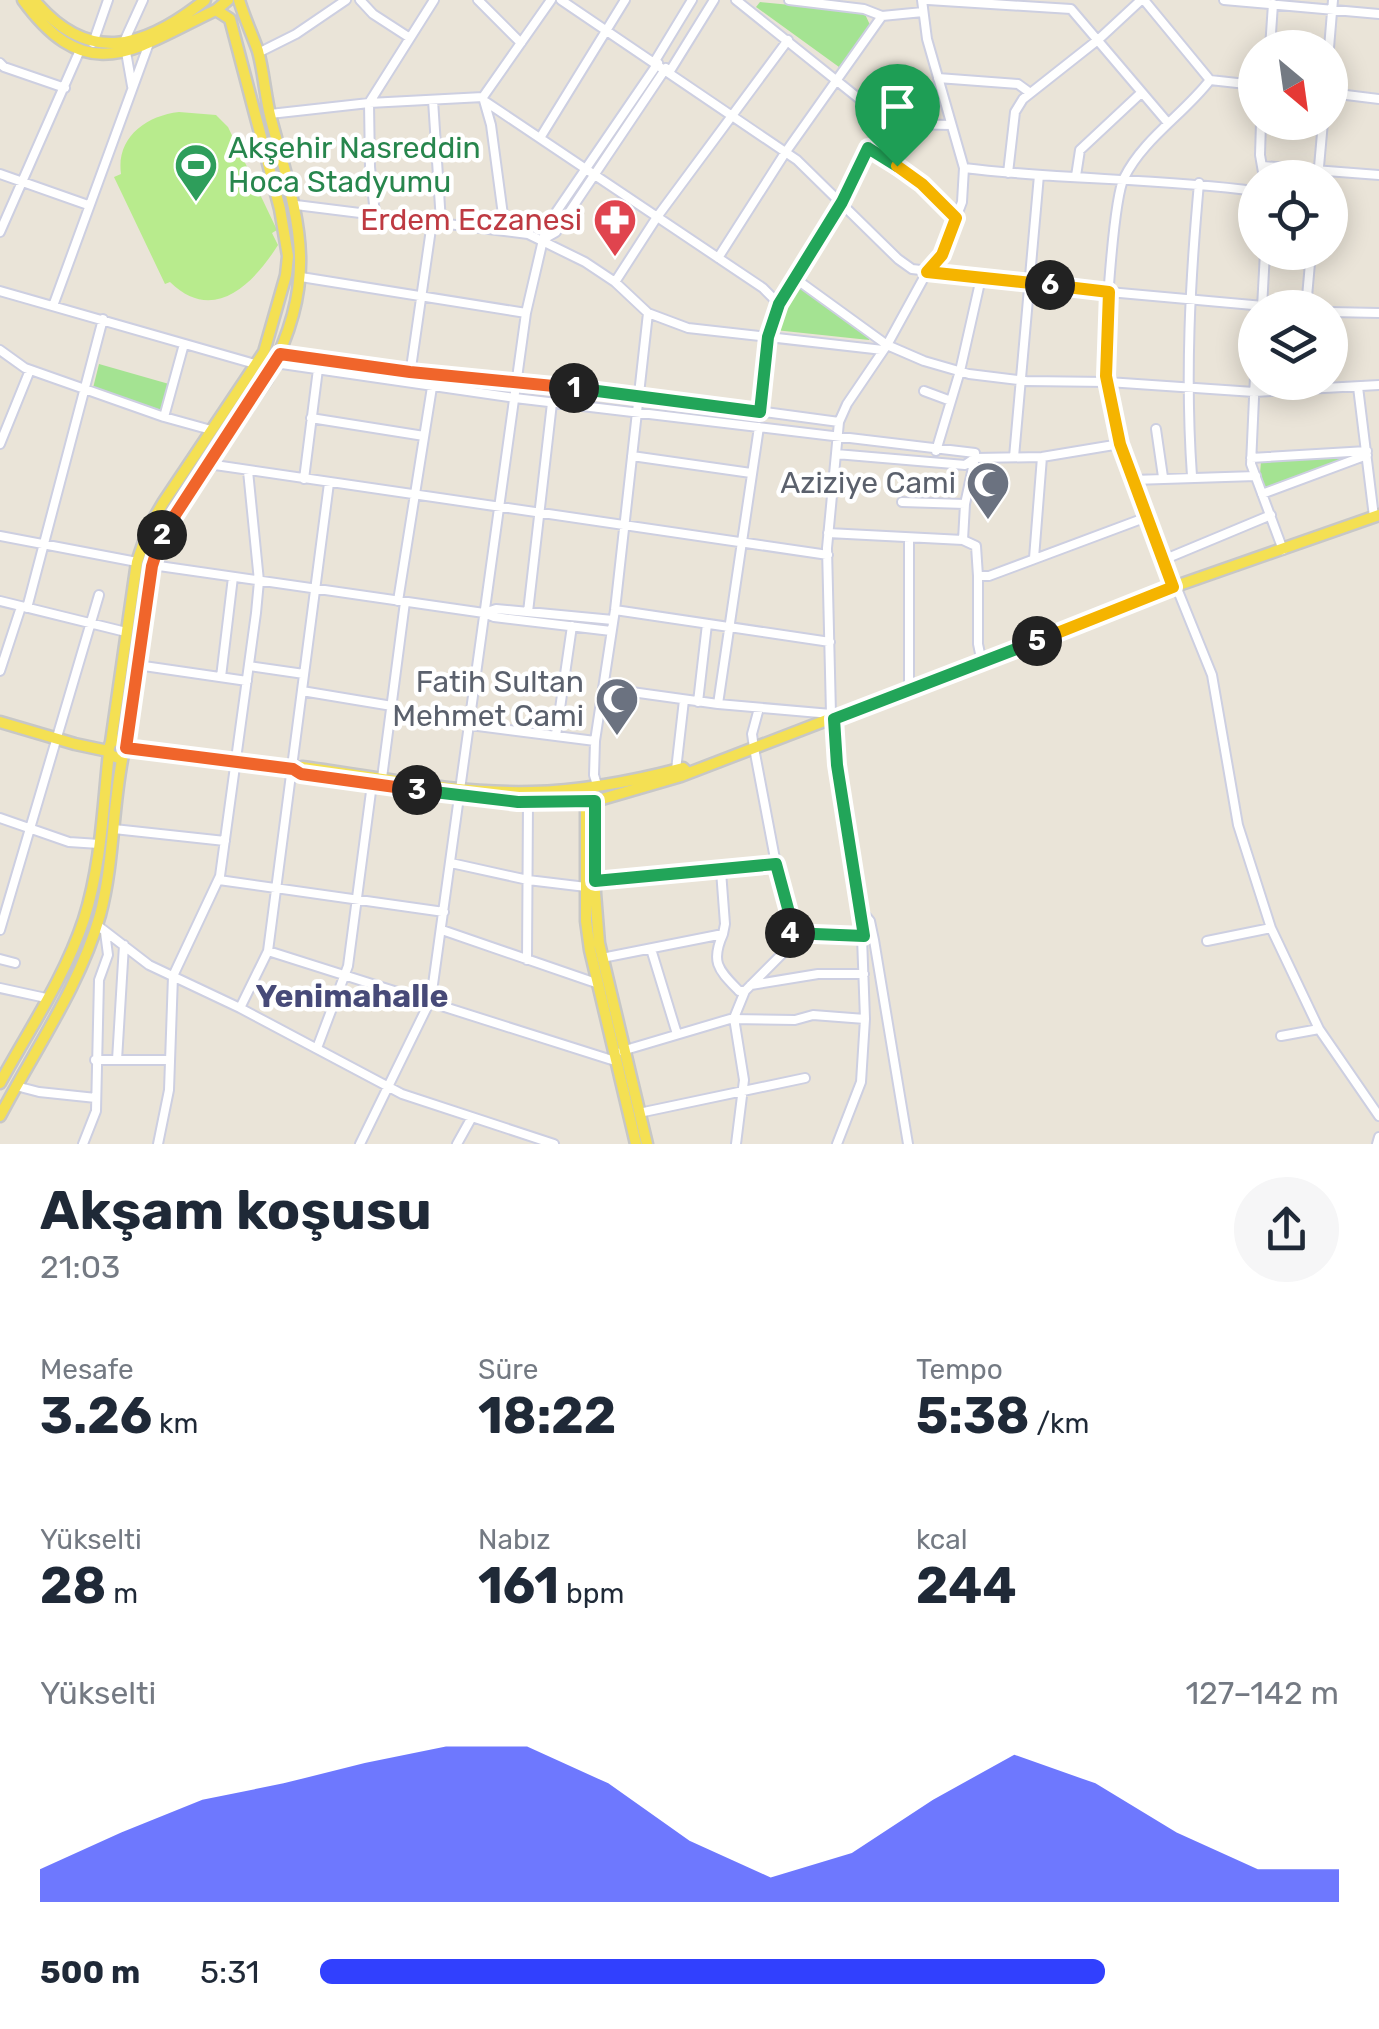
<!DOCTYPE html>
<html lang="tr">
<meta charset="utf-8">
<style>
body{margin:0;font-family:Rubik,sans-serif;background:#f6f6f7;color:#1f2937;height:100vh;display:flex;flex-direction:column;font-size:38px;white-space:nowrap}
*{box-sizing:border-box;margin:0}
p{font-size:32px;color:#747a83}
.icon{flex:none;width:55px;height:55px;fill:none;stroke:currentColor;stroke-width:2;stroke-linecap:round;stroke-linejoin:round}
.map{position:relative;height:1144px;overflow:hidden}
.side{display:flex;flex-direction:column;background:#fff;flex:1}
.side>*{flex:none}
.needle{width:65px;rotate:151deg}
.fabs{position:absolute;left:1238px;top:30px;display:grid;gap:20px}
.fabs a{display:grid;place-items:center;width:110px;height:110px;border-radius:50%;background:#fff;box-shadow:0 5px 25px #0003;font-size:50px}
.pin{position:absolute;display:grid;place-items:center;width:85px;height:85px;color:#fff;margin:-102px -42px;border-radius:50% 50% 50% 0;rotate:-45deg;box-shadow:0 0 10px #0007}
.pin .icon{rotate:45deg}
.km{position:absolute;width:50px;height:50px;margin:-25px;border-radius:50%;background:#222;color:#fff;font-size:28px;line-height:50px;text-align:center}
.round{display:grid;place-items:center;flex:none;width:105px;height:105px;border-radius:52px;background:#f6f6f7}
.summary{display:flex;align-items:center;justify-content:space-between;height:170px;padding:0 40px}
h1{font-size:55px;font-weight:700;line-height:75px}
.metrics{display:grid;grid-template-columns:repeat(3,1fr);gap:15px;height:170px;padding:10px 40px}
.metrics div{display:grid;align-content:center}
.metrics b{font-size:50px;font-weight:700}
.metrics small{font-size:28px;font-weight:400}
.metrics p{font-size:28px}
.chart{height:280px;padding:20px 40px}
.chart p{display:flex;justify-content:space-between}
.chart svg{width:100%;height:180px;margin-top:10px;fill:#3140fe;opacity:.7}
ul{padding:0 40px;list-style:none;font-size:32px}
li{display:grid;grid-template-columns:160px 120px 1fr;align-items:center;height:75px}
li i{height:25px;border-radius:12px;background:#3140fe}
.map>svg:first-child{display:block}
</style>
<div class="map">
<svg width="1379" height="1144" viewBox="0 0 1379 1144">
<rect width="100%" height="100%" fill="#eae4d8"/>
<path fill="#a4e392" d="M760,2L864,12L870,25L839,67L756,7Z
M797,284L871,336L869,340L775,330L781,306Z
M99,364L169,384L161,410L93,388Z
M1356,455L1264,488L1260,474L1261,461Z"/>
<path fill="#b8eb8d" d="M179,112L216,115L228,127L277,230L272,233L278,245C254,283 214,325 170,282L165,284L114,177L121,174C116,138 145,116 179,112Z"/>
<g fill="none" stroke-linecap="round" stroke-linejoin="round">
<g stroke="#cdcfe1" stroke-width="12">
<path id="minor" d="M360,0L373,14L410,38
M478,0L521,43
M561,0L797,160L898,259L912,269L1109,292L1287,308
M736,0L877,113L905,124L951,125
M789,0L864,9L882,16L923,12
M928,0L1071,9L1168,123
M1144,0L1210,80L1255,85
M1224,0L1379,14
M93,43L108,0
M123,44L143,0
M1270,48L1273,4
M1329,48L1333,0
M126,52L132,86
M258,53L296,34L346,0
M655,61L692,0
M0,63L4,67L65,88
M670,71L714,0
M938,78L1018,84L1029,92
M1330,93L1379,99
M433,100L441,222
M486,102L763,288L779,304
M270,114L369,103L483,97
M1261,122L1260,155L1264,178
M540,138L625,0
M1262,166L1379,175
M964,168C1060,180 1158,178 1255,191
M1008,173L1015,112L1023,99L1099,39L1141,0
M0,174L88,205
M1076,176L1080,150L1141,93
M1318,178L1323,122
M296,205L528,234L585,262L615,282L648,313L688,328L883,350
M375,214L370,167L369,103L434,0
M505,230L491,125L483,97L551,0
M0,232L80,50
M542,240L556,232L666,68
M718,258L785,153L882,16
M301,277L526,313
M796,279L887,345L924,361L969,374L1026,381L1108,382L1254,392L1379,385
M615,282L657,217L788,40
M0,291L255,364
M53,306L148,46
M1262,308L1265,252
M1306,308L1311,252
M1330,312L1379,313
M0,350L25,368L164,417L211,430
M280,354L410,372L638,395L839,422
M275,363L515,398L975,453V458L1042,457L1120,444
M410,375L432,222
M1255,376L1251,464L1283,550
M1358,387L1374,517
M924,391L951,401
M760,412L769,337L779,304L842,202L868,148L923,185L956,218
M164,417L184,344
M311,418L424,436
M1156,429L1163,477
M0,444L30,370
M936,451L960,371L981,278
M836,454L965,465L975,458
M632,456L751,473
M1014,457L1039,175
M1251,458L1367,451
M208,464L828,555
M1192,476C1185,377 1190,282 1199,183
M304,479L318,369
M1133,480L1256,476
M1262,494L1367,455
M902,502L965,504
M828,533L963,540L976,546L978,576H989L1147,517
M0,536L137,562
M909,539V690
M963,540L965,504L975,458
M1034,558L1042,457
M1163,560L1271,515
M152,565L484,613
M978,576V644L982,663
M1176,586L1212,675L1238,825L1271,928L1319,1029L1379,1116
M1173,587L1120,444C1115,422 1109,399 1106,376C1103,349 1113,200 1124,178C1143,139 1184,114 1210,80
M0,601L126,632
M398,601L432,387
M27,608L103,319
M615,610L830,642
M528,612L552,403
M611,631L494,617L484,613L496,609L613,620
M137,665L247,681
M249,666L304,674
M0,671L21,607
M221,677L233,577
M603,688L718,704L831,714
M302,691L392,706
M698,702L707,624
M718,704L759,427
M470,725L595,741
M556,736L572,626
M676,770L684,700
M382,778L405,602
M597,785L594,775L595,741L615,610L648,313
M0,818L69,842L99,844
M114,829L225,841
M451,863L528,880L586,887
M219,880L444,912
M595,881L776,864
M861,910L870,921L874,940L908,1144
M97,925L149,965L240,1008L402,1094L554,1144
M0,930L99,595
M442,930L596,983
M723,934C710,963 719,970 739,991H745L787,949L790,941V916L776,864L754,748L752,734L759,708
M790,935L819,932L864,936
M1207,941L1271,928
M651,949L677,1034
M268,951L615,1061
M602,958L723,934L725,924L721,871
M0,959L15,963
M527,960L528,803
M751,985L818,974H864
M0,988L46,998
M240,1008L268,951L329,483
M1281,1036L1319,1029
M317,1048L348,966L372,784
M622,1051L730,1019L795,1020L813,1015L865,1019
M95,1060H170
M117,1060L124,945
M16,1086L39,1092L96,1098
M639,1113L805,1078
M83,1144L96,1111L99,980L108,955L105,932
M158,1144L169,1090L173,976L220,876L256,613L259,581L248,471
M360,1144L431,999L526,313L546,227L658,63
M457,1144L472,1117
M736,1144L744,1080L734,1018L745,991
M837,1144L861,1082L865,1019L861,910L831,714L827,548L839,422L847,404L887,345L927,272L942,255L962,202L964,168L927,39L922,0
M1377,1144L1379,1137"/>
</g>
<g stroke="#c7c7c7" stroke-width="15">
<path id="major" d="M23,0C89,91 137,47 216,10L230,19L280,209L288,256L286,275L264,352L163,503L149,527L137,562L111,742
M34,0C89,66 145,48 205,0
M216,10L228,0
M0,722L75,744L108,751
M124,745L152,565L161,537L267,379C321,274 299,224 271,119C265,96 264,73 258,51C252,34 244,17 239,0
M126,748L119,758L112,756L108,751L111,742L117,740L126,748L293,769L302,767C377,777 455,794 531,792C582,791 634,781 683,768L687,772
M293,769L301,774L494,801H595L681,776L1176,586L1379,515
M596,796L595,893L599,943L647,1144
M586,798V921L590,950L636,1144
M0,1083C29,1030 65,977 84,919C101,866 103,808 109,752
M0,1116C34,1051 80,986 100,915C114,863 112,808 123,755"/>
</g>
<use href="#minor" stroke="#fff" stroke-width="8"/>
<use href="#major" stroke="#f4e053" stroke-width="10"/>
</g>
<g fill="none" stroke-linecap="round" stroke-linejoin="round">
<g stroke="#fff" stroke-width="20">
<path id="split-1" d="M574,388L760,412L768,337L779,304L842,202L868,148L897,166"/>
</g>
<g stroke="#fff" stroke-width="20">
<path id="split-2" d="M162,535L280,354L410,372L574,388"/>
</g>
<g stroke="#fff" stroke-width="20">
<path id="split-3" d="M162,535L152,566L126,748L293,769L301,774L417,790"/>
</g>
<g stroke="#fff" stroke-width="20">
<path id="split-4" d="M417,790L518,802L595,801V881L776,864L790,916V933"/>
</g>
<g stroke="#fff" stroke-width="20">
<path id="split-5" d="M790,933L864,936L837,765L834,719L1037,641"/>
</g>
<g stroke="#fff" stroke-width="20">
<path id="split-6" d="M1037,641L1173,587L1120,444L1106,376L1109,292L1050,285"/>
</g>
<g stroke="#fff" stroke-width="20">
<path id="split-7" d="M897,166L922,184L956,218L942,255L927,272L1050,285"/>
</g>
<use href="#split-1" stroke="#22a559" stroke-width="12"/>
<use href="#split-2" stroke="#f0652b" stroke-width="12"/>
<use href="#split-3" stroke="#f0652b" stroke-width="12"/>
<use href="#split-4" stroke="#22a559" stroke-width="12"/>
<use href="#split-5" stroke="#22a559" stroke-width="12"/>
<use href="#split-6" stroke="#f5b400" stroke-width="12"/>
<use href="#split-7" stroke="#f5b400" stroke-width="12"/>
</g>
<defs>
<g id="stadium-pin" transform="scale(2.25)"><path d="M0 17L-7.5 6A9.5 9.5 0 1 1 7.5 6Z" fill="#2e9e5b" stroke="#fff"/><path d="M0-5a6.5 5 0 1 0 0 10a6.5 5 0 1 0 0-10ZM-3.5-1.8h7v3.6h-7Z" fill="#fff"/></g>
<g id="pharmacy-pin" transform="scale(2.25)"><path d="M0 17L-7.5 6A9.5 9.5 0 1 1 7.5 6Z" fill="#e0444e" stroke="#fff"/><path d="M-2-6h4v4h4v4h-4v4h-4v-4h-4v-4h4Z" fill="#fff"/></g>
<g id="mosque-pin" transform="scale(2.25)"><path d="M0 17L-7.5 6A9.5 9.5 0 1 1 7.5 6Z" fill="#6b7280" stroke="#fff"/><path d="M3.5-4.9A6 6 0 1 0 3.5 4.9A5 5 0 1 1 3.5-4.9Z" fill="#fff"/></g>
</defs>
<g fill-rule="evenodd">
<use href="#stadium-pin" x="196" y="165"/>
<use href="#pharmacy-pin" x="615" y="220"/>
<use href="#mosque-pin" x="988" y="483"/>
<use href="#mosque-pin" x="617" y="699"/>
</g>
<g text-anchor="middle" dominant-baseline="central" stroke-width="9" stroke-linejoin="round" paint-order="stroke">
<g font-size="30" fill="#27864d" stroke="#fff" text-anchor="start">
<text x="228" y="148">Akşehir Nasreddin<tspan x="228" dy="34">Hoca Stadyumu</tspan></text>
</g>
<g font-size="30" fill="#be3a42" stroke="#fff" text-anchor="end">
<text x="582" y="220">Erdem Eczanesi</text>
</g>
<g font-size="30" fill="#5b616d" stroke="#fff" text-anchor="end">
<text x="956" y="483">Aziziye Cami</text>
<text x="584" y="682">Fatih Sultan<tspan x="584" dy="34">Mehmet Cami</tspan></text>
</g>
<g font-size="32" font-weight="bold" fill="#474a78" stroke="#fff">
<text x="352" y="996">Yenimahalle</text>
</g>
</g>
</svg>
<div class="fabs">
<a><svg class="needle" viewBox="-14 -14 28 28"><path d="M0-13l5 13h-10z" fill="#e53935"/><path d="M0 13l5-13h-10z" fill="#747a83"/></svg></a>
<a><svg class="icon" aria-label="locate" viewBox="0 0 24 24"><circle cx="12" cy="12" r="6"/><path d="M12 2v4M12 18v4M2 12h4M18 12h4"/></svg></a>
<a><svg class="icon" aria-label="layers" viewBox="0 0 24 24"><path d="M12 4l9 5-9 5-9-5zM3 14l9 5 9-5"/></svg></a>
</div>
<div class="pin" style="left:897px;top:166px;background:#1e9e55"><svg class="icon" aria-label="arrive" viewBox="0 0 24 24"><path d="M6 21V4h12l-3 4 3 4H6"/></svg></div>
<b class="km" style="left:574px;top:388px">1</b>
<b class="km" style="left:162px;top:535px">2</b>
<b class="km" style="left:417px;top:790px">3</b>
<b class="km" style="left:790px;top:933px">4</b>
<b class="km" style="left:1037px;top:641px">5</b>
<b class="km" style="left:1050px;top:285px">6</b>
</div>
<section class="side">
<div class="summary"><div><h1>Akşam koşusu</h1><p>21:03</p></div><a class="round"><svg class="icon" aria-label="share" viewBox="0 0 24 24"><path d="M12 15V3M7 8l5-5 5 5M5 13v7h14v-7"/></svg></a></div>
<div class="metrics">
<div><p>Mesafe</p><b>3.26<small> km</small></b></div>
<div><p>Süre</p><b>18:22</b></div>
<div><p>Tempo</p><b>5:38<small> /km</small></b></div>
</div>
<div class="metrics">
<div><p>Yükselti</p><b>28<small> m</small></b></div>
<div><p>Nabız</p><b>161<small> bpm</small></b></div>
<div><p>kcal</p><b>244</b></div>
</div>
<div class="chart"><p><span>Yükselti</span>127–142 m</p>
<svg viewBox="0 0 160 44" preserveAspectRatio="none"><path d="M0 44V36L10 27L20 19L30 15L40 10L50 6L60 6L70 15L80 29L90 38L100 32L110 19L120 8L130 15L140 27L150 36L160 36V44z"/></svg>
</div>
<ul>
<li><b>500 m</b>5:31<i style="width:77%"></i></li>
</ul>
</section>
